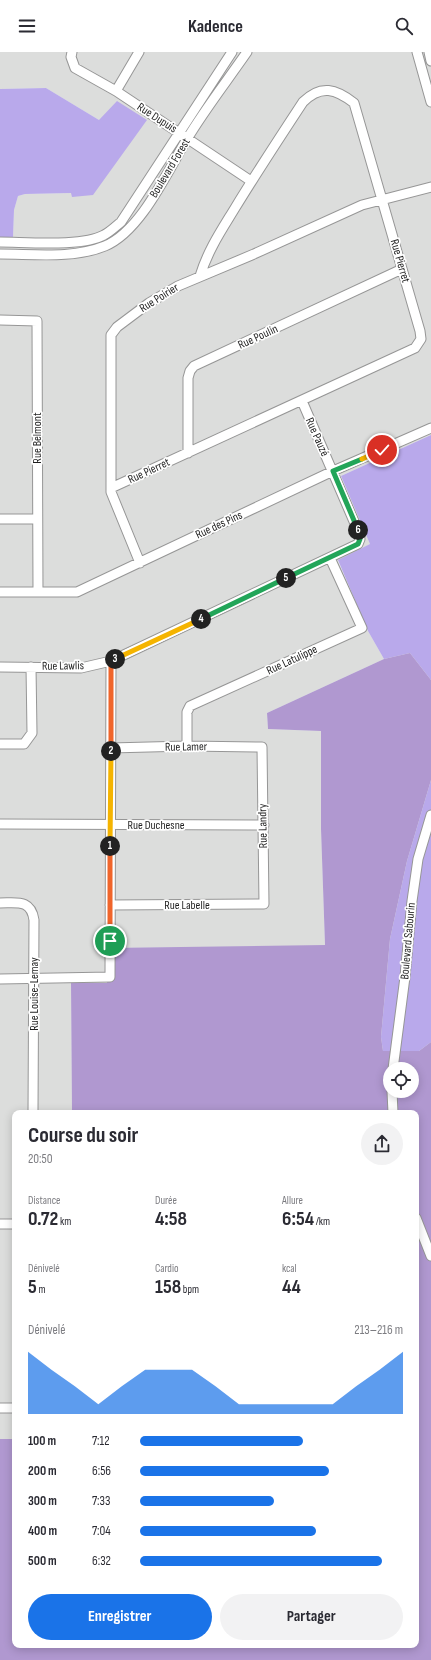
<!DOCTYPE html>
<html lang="fr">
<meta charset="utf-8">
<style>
body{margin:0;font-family:"Sofia Sans Condensed",sans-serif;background:#f2f2f3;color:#2b2b33;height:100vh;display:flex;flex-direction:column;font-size:15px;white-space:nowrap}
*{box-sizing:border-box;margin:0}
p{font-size:13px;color:#7c7c81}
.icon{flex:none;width:22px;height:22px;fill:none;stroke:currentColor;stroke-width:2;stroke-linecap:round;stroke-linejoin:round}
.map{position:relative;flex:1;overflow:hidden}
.details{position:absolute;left:12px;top:1058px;width:407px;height:538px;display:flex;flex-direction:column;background:#fff;border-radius:8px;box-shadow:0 2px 10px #0003}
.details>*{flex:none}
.buttons{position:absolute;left:383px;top:1010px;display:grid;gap:8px}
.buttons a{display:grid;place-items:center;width:36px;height:36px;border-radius:50%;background:#fff;box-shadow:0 2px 10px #0003;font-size:20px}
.pin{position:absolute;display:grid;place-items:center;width:34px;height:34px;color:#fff;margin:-17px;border:2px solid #fff;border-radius:50%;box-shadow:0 1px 4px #0007}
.km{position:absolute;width:20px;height:20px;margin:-10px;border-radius:50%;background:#222;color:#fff;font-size:11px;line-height:20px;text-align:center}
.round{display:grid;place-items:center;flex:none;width:42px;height:42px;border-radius:21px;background:#f2f2f3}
.head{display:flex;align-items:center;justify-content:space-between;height:68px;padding:0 16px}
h1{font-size:22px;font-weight:700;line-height:30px}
.figures{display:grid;grid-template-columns:repeat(3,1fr);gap:6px;height:68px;padding:4px 16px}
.figures div{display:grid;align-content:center}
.figures b{font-size:20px;font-weight:700}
.figures small{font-size:11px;font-weight:400}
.figures p{font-size:11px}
.chart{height:112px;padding:8px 16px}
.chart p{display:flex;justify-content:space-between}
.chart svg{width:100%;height:72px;margin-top:4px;fill:#1a73e8;opacity:.7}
.button{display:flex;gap:8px;margin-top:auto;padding:8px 16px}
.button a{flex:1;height:46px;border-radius:24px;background:#1a73e8;color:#fff;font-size:16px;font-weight:700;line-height:46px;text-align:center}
.button a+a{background:#f2f2f3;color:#2b2b33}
ul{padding:0 16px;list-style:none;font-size:13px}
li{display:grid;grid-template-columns:64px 48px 1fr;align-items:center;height:30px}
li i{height:10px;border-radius:5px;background:#1a73e8}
header{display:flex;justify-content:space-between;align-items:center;height:52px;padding:0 16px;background:#fff;font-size:18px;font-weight:700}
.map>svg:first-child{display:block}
</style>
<header><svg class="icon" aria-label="menu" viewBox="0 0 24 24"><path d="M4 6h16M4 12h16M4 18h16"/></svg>Kadence<svg class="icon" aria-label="search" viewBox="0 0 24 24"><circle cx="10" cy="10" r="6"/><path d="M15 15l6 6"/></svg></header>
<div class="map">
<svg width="431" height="1608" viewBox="0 0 431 1608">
<rect width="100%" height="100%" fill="#e5ebf0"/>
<path fill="#dcdddc" d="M0,0H431V383L341,424L370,492L338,509L368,579L384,607L267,661L268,677L321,679V777L325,894L107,896V931H71L72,1061H15V1387H0V185L13,184L14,158L18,144L25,142L72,141V145L99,68L46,36L0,37Z"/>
<path fill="#b9a9eb" d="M46,36L99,68L117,49L147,68L93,143L72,145L71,141L25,142L18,144L14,158L13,185H0V37Z
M431,383V628L410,601L384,607L368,579L338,508L370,492L341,424Z
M431,728V990L419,999H383L381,985L390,887L407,809Z"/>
<path fill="#b098d0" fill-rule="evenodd" d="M410,601L431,628V728L407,809L390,887L381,985L383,999H419L431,990V1608H0V1387H15V1593H416V1061H72L71,931H107L106,896L325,893L321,777V679L268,677L267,661L384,607ZM390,1017H412V1039H390Z"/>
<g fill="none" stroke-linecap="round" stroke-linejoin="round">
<g stroke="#969696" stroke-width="11">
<path id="minor" d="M72,0L71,5L75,16L116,39L251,129
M417,0L431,50
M429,0L431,9
M116,39L139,0
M0,190C26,190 83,195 104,183C110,180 116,174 121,170L232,0
M0,202C34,202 73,207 105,194C141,179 167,120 187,87C205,57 227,29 247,0
M0,268L37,269L38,540
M188,401V326L190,319L194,314L402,217
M111,436L415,296L421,287L420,279L354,51C336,37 321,32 303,50C280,85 257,120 235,156C221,179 208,198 200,224
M0,467H37
M140,511L111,440V283L117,275L149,251L178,234L254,202L362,153L431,135
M0,540H77L333,419L431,376
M0,615L81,616L111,609L358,492L360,487L359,481L302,349
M0,692H24L32,681L31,615
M187,694V660L190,654L362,576L330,506
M0,772L264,773
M0,851C17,851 31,847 34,868L33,1061
M110,853L264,852L262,695L187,694L111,696
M0,927L110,925L111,609
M393,1017L405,925L412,849L418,807L431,763
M392,1039L393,1061
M416,1166L431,1204
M0,1172H15
M0,1356H15"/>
</g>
<use href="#minor" stroke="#fff" stroke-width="9"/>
</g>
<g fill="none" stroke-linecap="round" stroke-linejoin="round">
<g stroke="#fff" stroke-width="8">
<path id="split-1" d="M110,794V889"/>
</g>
<g stroke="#fff" stroke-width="8">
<path id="split-2" d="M110,794L111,699"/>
</g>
<g stroke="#fff" stroke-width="8">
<path id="split-3" d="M111,699V609L115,607"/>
</g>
<g stroke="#fff" stroke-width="8">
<path id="split-4" d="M115,607L201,567"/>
</g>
<g stroke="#fff" stroke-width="8">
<path id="split-5" d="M201,567L286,526"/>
</g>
<g stroke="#fff" stroke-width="8">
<path id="split-6" d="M286,526L358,492L360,487L358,478"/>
</g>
<g stroke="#fff" stroke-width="8">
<path id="split-7" d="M358,478L333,419L362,407"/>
</g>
<g stroke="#fff" stroke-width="8">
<path id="split-8" d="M362,407L382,398"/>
</g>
<use href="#split-1" stroke="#f0652b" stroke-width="5"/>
<use href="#split-2" stroke="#f5b400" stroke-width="5"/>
<use href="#split-3" stroke="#f0652b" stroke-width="5"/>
<use href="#split-4" stroke="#f5b400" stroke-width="5"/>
<use href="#split-5" stroke="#22a559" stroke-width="5"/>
<use href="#split-6" stroke="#22a559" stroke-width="5"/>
<use href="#split-7" stroke="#22a559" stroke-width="5"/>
<use href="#split-8" stroke="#f5b400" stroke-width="5"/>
</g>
<g text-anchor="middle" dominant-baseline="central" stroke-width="3.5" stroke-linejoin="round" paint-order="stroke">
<g font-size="12" fill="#1f1f1f" stroke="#fff">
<text transform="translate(157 66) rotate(33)">Rue Dupuis</text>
<text transform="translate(170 116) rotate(-59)">Boulevard Forest</text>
<text transform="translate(400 209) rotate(74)">Rue Pierret</text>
<text transform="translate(159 246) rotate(-32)">Rue Poirier</text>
<text transform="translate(258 285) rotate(-25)">Rue Poulin</text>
<text transform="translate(317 385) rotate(66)">Rue Pauzé</text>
<text transform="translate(37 386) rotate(-90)">Rue Belmont</text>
<text transform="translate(149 419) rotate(-25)">Rue Pierret</text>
<text transform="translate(219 473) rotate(-25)">Rue des Pins</text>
<text transform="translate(292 608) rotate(-25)">Rue Latulippe</text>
<text transform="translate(63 614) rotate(-1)">Rue Lawlis</text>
<text transform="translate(186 695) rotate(-1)">Rue Lamer</text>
<text x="156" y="773">Rue Duchesne</text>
<text transform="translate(263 774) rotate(-91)">Rue Landry</text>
<text x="187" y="853">Rue Labelle</text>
<text transform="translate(408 889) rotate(-85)">Boulevard Sabourin</text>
<text transform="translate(34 942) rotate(-90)">Rue Louise-Lemay</text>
</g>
</g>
</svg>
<div class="buttons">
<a><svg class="icon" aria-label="locate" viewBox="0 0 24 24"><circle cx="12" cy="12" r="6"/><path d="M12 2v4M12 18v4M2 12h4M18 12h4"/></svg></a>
</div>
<div class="pin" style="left:110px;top:889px;background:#1e9e55"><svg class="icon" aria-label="arrive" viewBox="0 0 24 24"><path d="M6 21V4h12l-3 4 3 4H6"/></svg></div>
<div class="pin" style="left:382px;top:398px;background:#d93025"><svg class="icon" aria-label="check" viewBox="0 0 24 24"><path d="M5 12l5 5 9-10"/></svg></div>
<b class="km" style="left:110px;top:794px">1</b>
<b class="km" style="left:111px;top:699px">2</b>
<b class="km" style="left:115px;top:607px">3</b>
<b class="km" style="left:201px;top:567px">4</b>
<b class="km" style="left:286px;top:526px">5</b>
<b class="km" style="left:358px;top:478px">6</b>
<section class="details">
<div class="head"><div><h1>Course du soir</h1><p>20:50</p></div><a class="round"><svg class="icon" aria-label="share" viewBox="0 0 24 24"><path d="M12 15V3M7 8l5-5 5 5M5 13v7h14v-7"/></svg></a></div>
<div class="figures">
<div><p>Distance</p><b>0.72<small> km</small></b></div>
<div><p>Durée</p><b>4:58</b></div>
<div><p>Allure</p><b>6:54<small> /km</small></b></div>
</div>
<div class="figures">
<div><p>Dénivelé</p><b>5<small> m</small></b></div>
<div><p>Cardio</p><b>158<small> bpm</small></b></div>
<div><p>kcal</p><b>44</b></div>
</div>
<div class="chart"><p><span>Dénivelé</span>213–216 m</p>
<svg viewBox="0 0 160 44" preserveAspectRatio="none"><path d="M0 44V6L10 17L20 27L30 38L40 27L50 17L60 17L70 17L80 27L90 38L100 38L110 38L120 38L130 38L140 27L150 17L160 6V44z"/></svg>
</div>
<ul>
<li><b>100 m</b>7:12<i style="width:62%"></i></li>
<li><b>200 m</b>6:56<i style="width:72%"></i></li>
<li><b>300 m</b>7:33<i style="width:51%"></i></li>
<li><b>400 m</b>7:04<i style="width:67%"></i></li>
<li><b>500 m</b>6:32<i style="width:92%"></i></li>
</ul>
<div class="button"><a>Enregistrer</a><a>Partager</a></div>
</section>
</div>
